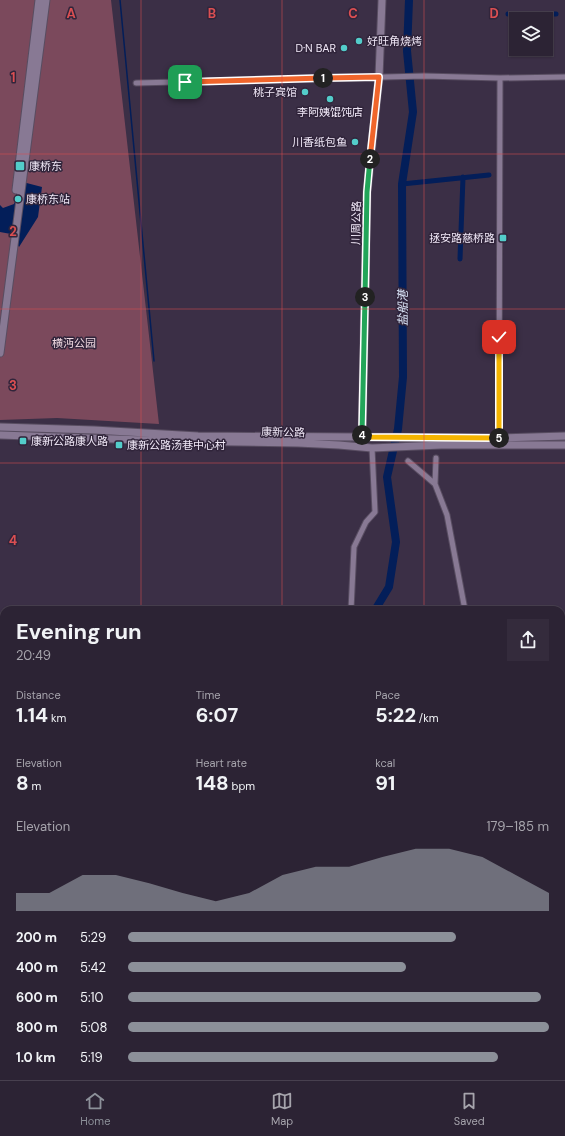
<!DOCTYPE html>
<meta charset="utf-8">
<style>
body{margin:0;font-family:"DM Sans","Noto Sans SC",sans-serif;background:#342b3c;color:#f1f3f6;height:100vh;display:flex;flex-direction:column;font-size:15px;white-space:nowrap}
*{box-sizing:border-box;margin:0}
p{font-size:13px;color:#a6a4ac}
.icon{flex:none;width:22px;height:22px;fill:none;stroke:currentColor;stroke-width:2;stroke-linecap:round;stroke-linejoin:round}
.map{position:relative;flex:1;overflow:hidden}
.sheet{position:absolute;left:0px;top:606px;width:565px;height:474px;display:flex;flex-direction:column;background:#2c2334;border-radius:12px 12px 0 0;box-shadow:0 1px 3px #0004,0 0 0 1px #48404f}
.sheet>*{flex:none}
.buttons{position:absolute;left:509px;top:12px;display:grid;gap:8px}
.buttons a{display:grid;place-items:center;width:44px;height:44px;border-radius:0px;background:#2c2334;box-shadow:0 1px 3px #0004,0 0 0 1px #48404f;font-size:20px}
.pin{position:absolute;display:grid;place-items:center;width:34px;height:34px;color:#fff;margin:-17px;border-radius:8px;box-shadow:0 2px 6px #0006}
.km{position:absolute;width:20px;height:20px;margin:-10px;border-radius:50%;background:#222;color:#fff;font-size:11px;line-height:20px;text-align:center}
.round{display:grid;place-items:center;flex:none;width:42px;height:42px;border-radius:0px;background:#342b3c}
.head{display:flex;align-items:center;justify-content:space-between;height:68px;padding:0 16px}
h1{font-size:22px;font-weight:700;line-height:30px}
.stats{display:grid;grid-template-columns:repeat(3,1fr);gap:6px;height:68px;padding:4px 16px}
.stats div{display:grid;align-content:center}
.stats b{font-size:20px;font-weight:700}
.stats small{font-size:11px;font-weight:400}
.stats p{font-size:11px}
.chart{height:112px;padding:8px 16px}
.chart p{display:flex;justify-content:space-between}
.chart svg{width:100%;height:72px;margin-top:4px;fill:#8c9099;opacity:.7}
ul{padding:0 16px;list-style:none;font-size:13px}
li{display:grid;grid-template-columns:64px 48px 1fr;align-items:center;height:30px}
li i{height:10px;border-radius:5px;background:#8c9099}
.dock{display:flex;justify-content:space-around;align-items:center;height:56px;border-top:1px solid #48404f;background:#2c2334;font-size:11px;color:#a6a4ac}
.dock a{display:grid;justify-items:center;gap:2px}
.dock .on{color:#8c9099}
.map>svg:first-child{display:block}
</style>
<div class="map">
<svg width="565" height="1080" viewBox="0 0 565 1080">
<rect width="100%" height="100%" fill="#3b2f46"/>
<path fill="#7b495c" d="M0,0H111L159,424L57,418L0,420Z
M0,696L4,784V1076H23V1080H0Z"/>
<path fill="#031e59" d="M15,180L42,187L38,217L19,247L11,234L0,232V205L3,208L14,204L20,189Z"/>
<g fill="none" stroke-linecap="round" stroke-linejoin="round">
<path stroke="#031e59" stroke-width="1.5" d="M120,0L154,361"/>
<path stroke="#031e59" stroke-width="5" d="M508,14H556
M402,184L489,175
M460,259L463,177"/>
<path stroke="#031e59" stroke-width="8" d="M375,610L389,587L396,542L387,477L398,429L403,377L402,184L413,112L407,51L409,0
M561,878H565
M0,879H4
M419,1076V1080"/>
<g stroke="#584d61" stroke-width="7">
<path id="street" d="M136,83L424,76L500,78L565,77
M499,438L500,78
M408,461L435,484L447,515L465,610
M435,484L436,458
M351,610L354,547L366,522L375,512L372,448
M561,712L565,711
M561,903L565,906
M561,1058H565
M355,1076V1080"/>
</g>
<g stroke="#584d61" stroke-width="9">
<path id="secondary" d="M16,190L39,0
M0,353L46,0
M0,427L94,430L198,436L499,438L565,436
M0,435L171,441L298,443L339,445L372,448L441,445H565
M362,441L367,192L379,77L382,0
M561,944L565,924
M35,1076V1080
M167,1080L212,1076
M532,1080V1076"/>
</g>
<use href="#street" stroke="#887994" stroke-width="5"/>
<use href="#secondary" stroke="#887994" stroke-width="7"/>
</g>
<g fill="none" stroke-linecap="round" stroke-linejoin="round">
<g stroke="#fff" stroke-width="8">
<path id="split-1" d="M185,82L323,78"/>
</g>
<g stroke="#fff" stroke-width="8">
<path id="split-2" d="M323,78L379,77L370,159"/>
</g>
<g stroke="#fff" stroke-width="8">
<path id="split-3" d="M365,297L367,192L370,159"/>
</g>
<g stroke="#fff" stroke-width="8">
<path id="split-4" d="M362,435L365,297"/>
</g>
<g stroke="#fff" stroke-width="8">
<path id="split-5" d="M362,435V437L499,438"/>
</g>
<g stroke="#fff" stroke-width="8">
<path id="split-6" d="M499,438V337"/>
</g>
<use href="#split-1" stroke="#f0652b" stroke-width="5"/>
<use href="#split-2" stroke="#f0652b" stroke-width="5"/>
<use href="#split-3" stroke="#22a559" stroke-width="5"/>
<use href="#split-4" stroke="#22a559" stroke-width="5"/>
<use href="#split-5" stroke="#f5b400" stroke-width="5"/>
<use href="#split-6" stroke="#f5b400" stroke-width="5"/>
</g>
<path fill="none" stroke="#db4f52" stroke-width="1" stroke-opacity="0.55" d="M141,0V610M282,0V610M424,0V610M0,154H565M0,309H565M0,463H565M0,617H4M561,617H565M0,771H4M561,771H565M0,926H4M561,926H565M141,1076V1080M282,1076V1080M424,1076V1080"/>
<g fill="#53cdca" stroke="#31253b" stroke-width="1.5">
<circle cx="359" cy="41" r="4"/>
<circle cx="344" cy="48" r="4"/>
<circle cx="305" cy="92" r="4"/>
<circle cx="330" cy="99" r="4"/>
<circle cx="355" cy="142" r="4"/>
<rect x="15" y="161" width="10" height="10" rx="2"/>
<circle cx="18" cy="199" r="4"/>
<rect x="499" y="234" width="8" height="8" rx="2"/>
<rect x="19" y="437" width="8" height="8" rx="2"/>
<rect x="115" y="441" width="8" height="8" rx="2"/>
</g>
<g text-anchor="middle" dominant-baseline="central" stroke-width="3" stroke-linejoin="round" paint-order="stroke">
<g font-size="11" fill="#f1e9f8" stroke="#31253b" text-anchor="start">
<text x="367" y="41">好旺角烧烤</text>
<text x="336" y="48" text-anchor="end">D·N BAR</text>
<text x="297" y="92" text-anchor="end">桃子宾馆</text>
<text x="330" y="112" text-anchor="middle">李阿姨馄饨店</text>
<text x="347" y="142" text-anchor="end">川香纸包鱼</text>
<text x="29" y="166">康桥东</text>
<text x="26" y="199">康桥东站</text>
<text x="495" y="238" text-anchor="end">拯安路慈桥路</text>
<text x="31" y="441">康新公路康人路</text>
<text x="127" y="445">康新公路汤巷中心村</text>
</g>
<g font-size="11" fill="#f1e9f8" stroke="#31253b">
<text transform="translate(356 223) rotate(-89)">川周公路</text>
<text transform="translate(283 432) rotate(1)">康新公路</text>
</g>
<g font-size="11" fill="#f0d8e0" stroke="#31253b">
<text x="74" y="343">横沔公园</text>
</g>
<g font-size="12" font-style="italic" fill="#d7e1f4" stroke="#31253b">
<text transform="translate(403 308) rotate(-90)">盐船港</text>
</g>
</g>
<g font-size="13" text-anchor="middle" font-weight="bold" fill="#db4f52" stroke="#31253b" stroke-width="3" stroke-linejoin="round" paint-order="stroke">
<text x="71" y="18">A</text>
<text x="212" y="18">B</text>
<text x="353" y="18">C</text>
<text x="494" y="18">D</text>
<text x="13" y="82">1</text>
<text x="13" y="236">2</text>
<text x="13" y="390">3</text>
<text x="13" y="545">4</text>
</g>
</svg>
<div class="buttons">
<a><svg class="icon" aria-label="layers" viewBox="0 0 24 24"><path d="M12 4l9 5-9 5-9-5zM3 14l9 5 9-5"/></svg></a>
</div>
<div class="pin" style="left:185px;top:82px;background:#1e9e55"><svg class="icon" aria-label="arrive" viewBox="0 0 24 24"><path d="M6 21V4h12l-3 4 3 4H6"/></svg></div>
<div class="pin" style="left:499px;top:337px;background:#d93025"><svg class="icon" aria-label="check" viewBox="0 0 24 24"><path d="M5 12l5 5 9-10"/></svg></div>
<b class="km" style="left:323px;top:78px">1</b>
<b class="km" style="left:370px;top:159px">2</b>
<b class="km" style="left:365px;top:297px">3</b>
<b class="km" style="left:362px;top:435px">4</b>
<b class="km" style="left:499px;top:438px">5</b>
<section class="sheet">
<div class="head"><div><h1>Evening run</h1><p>20:49</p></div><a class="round"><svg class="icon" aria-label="share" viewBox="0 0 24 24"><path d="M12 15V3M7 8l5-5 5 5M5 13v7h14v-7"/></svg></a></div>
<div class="stats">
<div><p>Distance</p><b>1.14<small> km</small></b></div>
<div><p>Time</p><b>6:07</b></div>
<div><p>Pace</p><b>5:22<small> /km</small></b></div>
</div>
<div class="stats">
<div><p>Elevation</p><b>8<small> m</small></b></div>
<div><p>Heart rate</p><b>148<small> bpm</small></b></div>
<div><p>kcal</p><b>91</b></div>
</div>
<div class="chart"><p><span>Elevation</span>179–185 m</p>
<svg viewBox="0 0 160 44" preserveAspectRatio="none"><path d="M0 44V33L10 33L20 22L30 22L40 27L50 33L60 38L70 33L80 22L90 17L100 17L110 11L120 6L130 6L140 11L150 22L160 33V44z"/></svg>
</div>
<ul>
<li><b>200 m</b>5:29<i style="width:78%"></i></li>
<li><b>400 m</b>5:42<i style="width:66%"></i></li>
<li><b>600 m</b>5:10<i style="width:98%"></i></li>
<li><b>800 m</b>5:08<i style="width:100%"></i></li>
<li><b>1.0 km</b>5:19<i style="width:88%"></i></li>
</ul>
</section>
</div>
<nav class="dock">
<a class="on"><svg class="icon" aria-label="home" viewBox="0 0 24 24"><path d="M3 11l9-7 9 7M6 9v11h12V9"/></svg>Home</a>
<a><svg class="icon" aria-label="map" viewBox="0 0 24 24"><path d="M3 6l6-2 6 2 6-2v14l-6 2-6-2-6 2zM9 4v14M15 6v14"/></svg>Map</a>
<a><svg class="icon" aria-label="saved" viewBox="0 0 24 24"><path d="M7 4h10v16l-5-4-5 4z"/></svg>Saved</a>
</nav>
